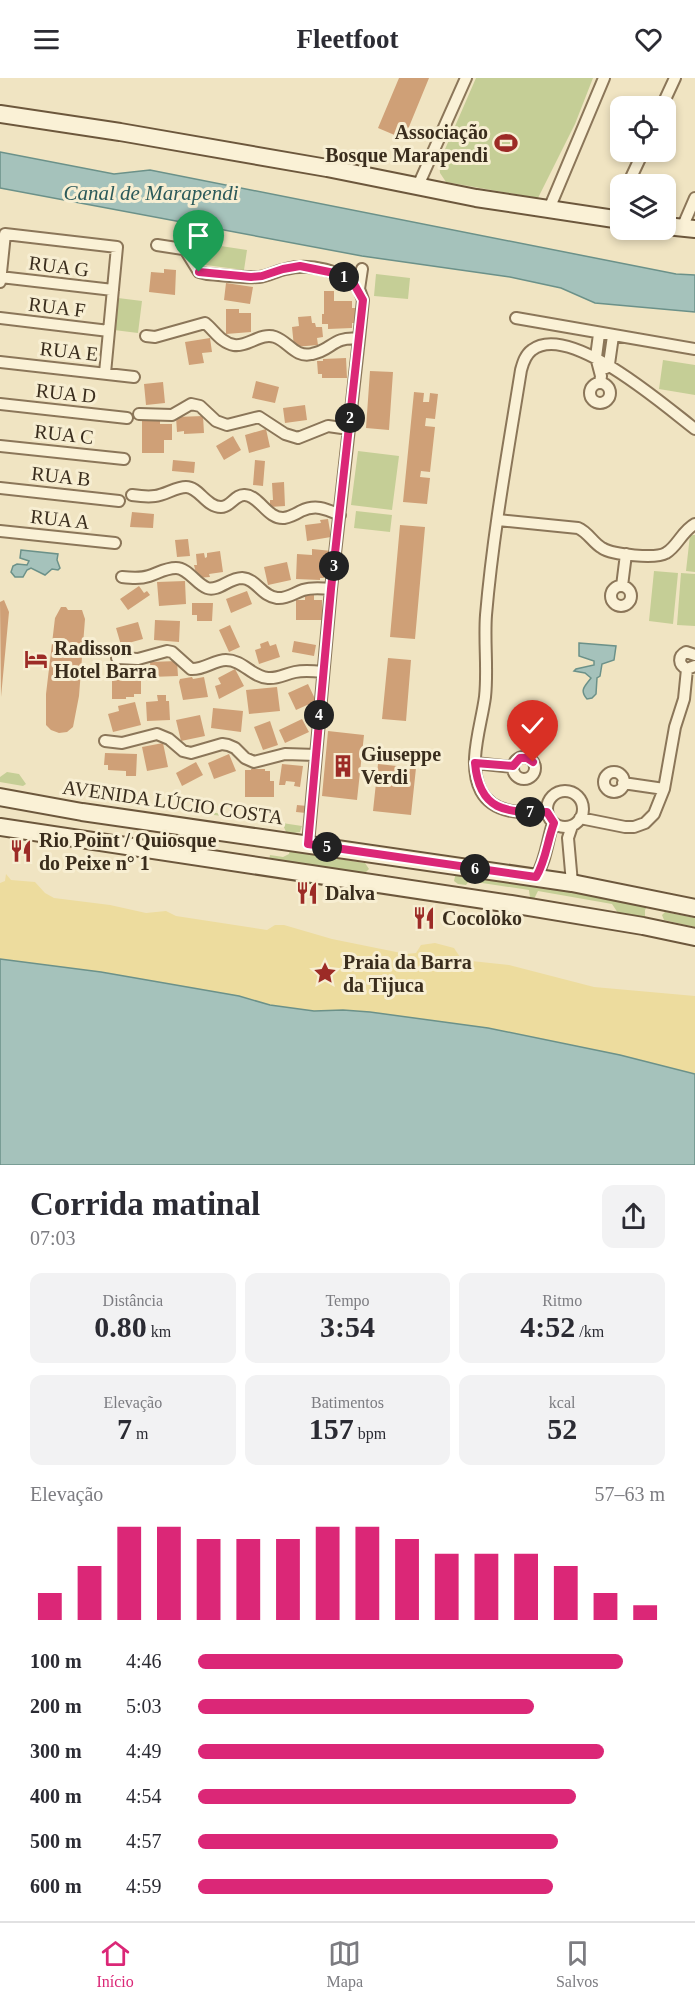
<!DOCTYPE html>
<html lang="pt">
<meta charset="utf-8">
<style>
body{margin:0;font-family:Georgia,serif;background:#f2f2f3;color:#2b2b33;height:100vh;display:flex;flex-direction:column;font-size:22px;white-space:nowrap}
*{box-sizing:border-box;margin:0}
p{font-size:20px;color:#7c7c81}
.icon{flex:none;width:33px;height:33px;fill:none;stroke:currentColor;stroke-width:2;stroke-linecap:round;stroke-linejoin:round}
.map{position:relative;height:1087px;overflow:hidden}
.details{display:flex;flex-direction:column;background:#fff;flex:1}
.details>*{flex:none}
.controls{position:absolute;left:610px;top:18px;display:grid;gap:12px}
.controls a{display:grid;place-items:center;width:66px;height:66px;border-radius:12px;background:#fff;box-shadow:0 3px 9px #0003;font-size:30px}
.pin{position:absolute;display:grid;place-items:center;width:51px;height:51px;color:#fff;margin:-62px -26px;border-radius:50% 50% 50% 0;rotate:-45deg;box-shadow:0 0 6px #0007}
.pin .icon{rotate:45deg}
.km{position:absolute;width:30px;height:30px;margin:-15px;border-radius:50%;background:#222;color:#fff;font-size:16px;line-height:30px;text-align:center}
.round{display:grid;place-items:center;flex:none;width:63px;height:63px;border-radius:12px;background:#f2f2f3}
.head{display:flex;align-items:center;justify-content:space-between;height:102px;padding:0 30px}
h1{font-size:33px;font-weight:600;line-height:45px}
.metrics{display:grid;grid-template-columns:repeat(3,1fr);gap:9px;height:102px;padding:6px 30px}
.metrics div{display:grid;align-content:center;border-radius:12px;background:#f2f2f3;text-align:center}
.metrics b{font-size:30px;font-weight:600}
.metrics small{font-size:16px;font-weight:400}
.metrics p{font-size:16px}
.chart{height:168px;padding:12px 30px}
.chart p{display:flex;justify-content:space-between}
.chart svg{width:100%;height:108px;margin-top:6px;stroke:#db2777;stroke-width:6}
ul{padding:0 30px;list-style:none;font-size:20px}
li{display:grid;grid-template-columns:96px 72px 1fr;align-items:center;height:45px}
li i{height:15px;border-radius:8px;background:#db2777}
header{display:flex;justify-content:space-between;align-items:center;height:78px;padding:0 30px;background:#fff;font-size:27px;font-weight:600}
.menu{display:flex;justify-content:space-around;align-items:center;height:84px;border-top:2px solid #e1e1e2;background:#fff;font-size:16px;color:#7c7c81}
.menu a{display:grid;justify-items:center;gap:3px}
.menu .selected{color:#db2777}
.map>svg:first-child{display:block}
</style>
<header><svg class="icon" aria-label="menu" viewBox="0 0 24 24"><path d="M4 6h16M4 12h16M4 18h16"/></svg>Fleetfoot<svg class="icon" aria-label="heart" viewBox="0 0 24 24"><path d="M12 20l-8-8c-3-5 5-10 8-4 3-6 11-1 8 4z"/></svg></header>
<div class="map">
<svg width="695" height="1087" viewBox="0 0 695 1087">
<rect width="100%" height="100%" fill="#f0e4c2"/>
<path fill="#c5ce96" d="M476,0H593L575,46L538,120L446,104L440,95L439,85Z
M201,165L247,172L244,192L198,186Z
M376,196L410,200L408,221L374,218Z
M118,220L142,223L138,255L114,252Z
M663,282L695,287V317L659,311Z
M358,373L399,378L392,432L351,427Z
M356,433L392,437L390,454L354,450Z
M690,457H695V494L686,493Z
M654,493L678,495L673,546L649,543Z
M681,495L695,496V548L677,547Z
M7,694L19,696L26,706L23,708L0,704V699Z
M132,722L302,748L300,754L287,756L283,747L131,725Z
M290,769L296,770L313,777L365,785L369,791L365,795L310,787H294L269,783L270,777L283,779L289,776Z
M456,794L649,826L645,832V843L620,838L612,826L538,813L534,821L530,820L529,812L469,803L466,807L458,806L454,803Z
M665,834L695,840V849L664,842L662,837Z"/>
<path fill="#eddc9e" d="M6,796L11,802L35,804L45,815L54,820L110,827L146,835L166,833L176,838L267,852L275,847H284L332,861L406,876L416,875L421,867L435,865L454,870L462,882L509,887L594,909L695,918V996L620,977L488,950L370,934L343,932L314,933L270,927L239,918L101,894L0,881V805L5,803Z"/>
<path fill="#a5c2bb" stroke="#6b9189" stroke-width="1.5" d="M0,74L114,96L150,92L676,196L695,197V234L595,225L561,210L510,199L362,178L0,110Z
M21,472L58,476L57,482L60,490L58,492L52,491L45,497L31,490L27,492L23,499H15L11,494L13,488L17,486L27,487L29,483L20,480Z
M579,565L616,568L614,582L602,586L600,598L597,600L596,616L592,620L587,621C579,612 585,608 591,600L585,595L574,593L576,591L594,587V583L579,578Z
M0,881L101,894L239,918L270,927L314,933L343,932L370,934L488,950L620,977L695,996V1087H0Z"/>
<path fill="#cfa077" d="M399,0H429L404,61L378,50Z
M164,191L176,192L175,217L149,214L151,194L164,195Z
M226,205L253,209L250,226L224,222Z
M324,213H334V223H352V230H356V245H352V250L328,251V246H322V236H324Z
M226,231H239V235H251V254L226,256Z
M311,238L312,245H315L316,249H322L323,259L317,260L318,267L294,269L292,249L299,248L298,239Z
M210,260L212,274L202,275L204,285L189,287L185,264Z
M346,280L347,300H322V296H318L317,283H323V281Z
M370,293L393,294L389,352L366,350Z
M256,303L279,309L275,325L252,320Z
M163,304L165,325L146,327L144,306Z
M414,314L424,315L423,324H429L430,315L438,316L435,341L426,340L425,348L435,349L430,394L421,393L420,399L430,400L427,426L403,424Z
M305,327L307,342L285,345L283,330Z
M203,338L204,355L184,356V353L177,354L176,339Z
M142,342H160V346H172V362H164V375H142Z
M266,351L270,369L249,375L245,357Z
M233,358L241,372L224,382L216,368Z
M173,382L195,384L194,395L172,393Z
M255,382L265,383L263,408L253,407Z
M284,404L285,428L270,429V422H273L272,405Z
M132,434L154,436L153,450L130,449Z
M328,441L331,459L307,463L305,447L321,445L320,442Z
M400,447L425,449L415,561L390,559Z
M188,461L190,478L177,479L175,462Z
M312,471L332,473L331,485H328L327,497H324V500H320V502L296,501L297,476L312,477Z
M220,473L223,494L209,496L210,499L197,500L194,487H197L196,476L204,475L205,480L207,479V475Z
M287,484L291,502L268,507L264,489Z
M185,503L186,526L159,528L157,504Z
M139,508L144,515L147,513L150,517L128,532L120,521Z
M247,513L252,526L231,535L226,521Z
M305,515H314V522H322V542H296V522H305Z
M4,522L9,534L1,619L0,524Z
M192,525H213L212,543H197V537H192Z
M61,529H66L68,532H82L85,541L79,618L73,649L67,654L59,655L51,652L46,647V616L55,540Z
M155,542L180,543L179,564L154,562Z
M138,544L143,561L121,567L116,550Z
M230,547L240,569L229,574L219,552Z
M268,563L270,568L276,566L280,579L259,586L255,572L261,570L260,566Z
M294,563L316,567L314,578L292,574Z
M388,580L411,582L406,643L382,641Z
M177,583L178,598L151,599L150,584Z
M235,591L244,608L219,621L215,608L221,606L218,600Z
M141,594V616H134V619H126V621H112V595Z
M192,599L193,601L204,599L208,619L183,622L179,604L180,601Z
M308,606L316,623L296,632L288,615Z
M277,609L280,633L249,636L246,612Z
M157,617H166V623H169L170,642L147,643L146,624L158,623Z
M135,624L141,647L113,654L108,636L119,633L118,628Z
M213,630L243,633L241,654L211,650Z
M200,637L205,658L181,663L176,642Z
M302,641L309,654L285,665L279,652Z
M270,643L278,667L263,672L254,649Z
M328,653L364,657L357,722L322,718Z
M163,665L168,689L147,693L142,669Z
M105,675L137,676L136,698H126V693L108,692V687H104Z
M229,676L236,693L214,701L208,685Z
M196,684L203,697L182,708L176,695Z
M282,686L303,688L300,709L294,708L295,704L286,703L285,707H279Z
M378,686L416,690L411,737L373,733Z
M251,691H265V693H270V703H274V719H245V692H251Z
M297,727L307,728L306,735L296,734Z"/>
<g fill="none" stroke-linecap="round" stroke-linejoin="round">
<g stroke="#8b7659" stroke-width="14">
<path id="street" d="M662,28L675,0
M628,106L643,74
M417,110L466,0
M549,131L604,0
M614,141L621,123
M682,150L695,120
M157,167L183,171L186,173L199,194L207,196C224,197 242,200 259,199C268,198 276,193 286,191C309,185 343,192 359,211
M0,199L113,212
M0,204L5,156L117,169L105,295
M0,240L109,253
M516,240L695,271
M599,256L596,279L601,298L600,305
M146,258L155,259L205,245C214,252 221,265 234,267C248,269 261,254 275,259C289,264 295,280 312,276C333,272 332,258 359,261
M0,284L134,299
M606,290L609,286L613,258
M590 315a10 10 0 1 1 20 0a10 10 0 1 1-20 0Z
M0,326L127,340
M139,336L172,337L191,326L200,328L216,343L227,347L259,339L285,356L298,360L328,348L349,351
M0,368L124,381
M0,410L119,423
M132,417C139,418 148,419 155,418C165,417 176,409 186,409C199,409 206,429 221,429C231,429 235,416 245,417C260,418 267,441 284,440C290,439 296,436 301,433C316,426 326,431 340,437
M498,442L578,450C588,454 593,465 602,470C613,477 656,481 666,475C677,469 682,453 695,446
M0,453L115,465
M122,499C131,500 140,501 149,498C158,495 166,490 176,490C188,490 196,506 207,510C218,514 229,500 242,500C257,501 261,518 277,520C287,521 294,515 303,512C312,509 322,510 331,511
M622,508L626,476
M611 518a10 10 0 1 1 20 0a10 10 0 1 1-20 0Z
M695,577L686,574C678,578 678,587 687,591L695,588
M117,580L138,581L167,573L172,574L191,591C204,592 214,582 226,582C243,582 252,599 268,600C278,601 285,596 295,594C304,592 314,593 323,594
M105,663L122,665L157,656L169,661L183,673L191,675L222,666L228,667L235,670L245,680L254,684L285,676L316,677
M513 690a11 11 0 1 1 22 0a11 11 0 1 1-22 0Z
M475,685L513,689
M604 704a10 10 0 1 1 20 0a10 10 0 1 1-20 0Z
M623,705L664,711
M547 731a18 18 0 1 1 36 0a18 18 0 1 1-36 0Z
M547,734C524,735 494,737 481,713C467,686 481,649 485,619C488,592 484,564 486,537C493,455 508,373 521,292C523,285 525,277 532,272C569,243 666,329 695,351
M580,740L625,749H634L645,745L654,736L664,711L675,649L684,621L687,591
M308,766L331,511L359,261L363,222L359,211L362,191
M536,799C546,782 547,764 553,745
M572,805L568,760L572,748"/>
</g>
<g stroke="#6c573c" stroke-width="20">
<path id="secondary" d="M0,36L120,54L327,90L476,120L621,142
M666,148L695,151
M0,719L82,734L572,805L695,830
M0,749L511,826L643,848L695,859"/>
</g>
<use href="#street" stroke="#faf1d6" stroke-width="10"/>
<use href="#secondary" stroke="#faf1d6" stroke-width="16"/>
</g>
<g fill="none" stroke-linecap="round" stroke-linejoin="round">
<g stroke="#fff" stroke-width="12">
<path id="route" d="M199,194L251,199L262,198L283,191L300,188L339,196L354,206L363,222L331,511L308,766L536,799C546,782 547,764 554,745L547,734C506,735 479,733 475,685L513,688L520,680H527L533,684"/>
</g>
<use href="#route" stroke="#db2777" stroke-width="8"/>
</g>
<defs>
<g id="stadium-bare" transform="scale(1.8)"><path d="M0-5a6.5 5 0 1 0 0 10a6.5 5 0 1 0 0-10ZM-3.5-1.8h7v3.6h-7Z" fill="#9c2b26" stroke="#f7eed2" stroke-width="2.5" paint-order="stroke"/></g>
<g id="hotel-bare" transform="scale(1.8)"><path d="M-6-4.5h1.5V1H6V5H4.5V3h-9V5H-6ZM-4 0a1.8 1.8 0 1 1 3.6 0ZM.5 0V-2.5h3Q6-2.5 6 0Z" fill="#9c2b26" stroke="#f7eed2" stroke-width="2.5" paint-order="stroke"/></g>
<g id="building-bare" transform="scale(1.8)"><path d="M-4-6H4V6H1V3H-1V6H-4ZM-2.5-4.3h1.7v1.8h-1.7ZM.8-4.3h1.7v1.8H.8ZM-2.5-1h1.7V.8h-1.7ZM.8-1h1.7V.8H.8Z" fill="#9c2b26" stroke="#f7eed2" stroke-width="2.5" paint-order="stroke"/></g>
<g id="restaurant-bare" transform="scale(1.8)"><path d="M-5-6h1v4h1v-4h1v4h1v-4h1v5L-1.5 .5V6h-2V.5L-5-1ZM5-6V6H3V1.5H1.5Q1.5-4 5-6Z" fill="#9c2b26" stroke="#f7eed2" stroke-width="2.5" paint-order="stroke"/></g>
<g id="sight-bare" transform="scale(1.8)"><path d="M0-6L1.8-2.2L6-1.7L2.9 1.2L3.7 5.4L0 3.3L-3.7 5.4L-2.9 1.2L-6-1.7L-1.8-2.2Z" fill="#9c2b26" stroke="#f7eed2" stroke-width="2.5" paint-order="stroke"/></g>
</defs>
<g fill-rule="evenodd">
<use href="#stadium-bare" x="506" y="65"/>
<use href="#hotel-bare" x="36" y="581"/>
<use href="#building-bare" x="343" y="688"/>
<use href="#restaurant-bare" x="21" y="773"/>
<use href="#restaurant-bare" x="307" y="815"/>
<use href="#restaurant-bare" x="424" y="840"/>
<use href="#sight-bare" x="325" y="895"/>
</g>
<g text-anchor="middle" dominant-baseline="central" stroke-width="6" stroke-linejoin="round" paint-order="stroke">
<g font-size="20" font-weight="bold" fill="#3a2d1d" stroke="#f7eed2" text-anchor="start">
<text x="488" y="54" text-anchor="end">Associação<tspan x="488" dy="23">Bosque Marapendi</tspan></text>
<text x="54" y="570">Radisson<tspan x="54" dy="23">Hotel Barra</tspan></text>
<text x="361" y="676">Giuseppe<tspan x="361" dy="23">Verdi</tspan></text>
<text x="39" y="762">Rio Point / Quiosque<tspan x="39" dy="23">do Peixe n° 1</tspan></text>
<text x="325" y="815">Dalva</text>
<text x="442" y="840">Cocoloko</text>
<text x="343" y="884">Praia da Barra<tspan x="343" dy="23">da Tijuca</tspan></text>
</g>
<g font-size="20" fill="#3a2d1d" stroke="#f7eed2">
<text transform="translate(59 188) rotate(7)">RUA G</text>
<text transform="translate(57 229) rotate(7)">RUA F</text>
<text transform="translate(69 273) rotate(6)">RUA E</text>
<text transform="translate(66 315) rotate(6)">RUA D</text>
<text transform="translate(64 356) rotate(6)">RUA C</text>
<text transform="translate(61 398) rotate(6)">RUA B</text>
<text transform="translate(60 441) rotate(6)">RUA A</text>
<text transform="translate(173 724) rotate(8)">AVENIDA LÚCIO COSTA</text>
</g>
<g font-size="21" font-style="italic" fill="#2c5a5a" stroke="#f7eed2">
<text x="151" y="115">Canal de Marapendi</text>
</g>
</g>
</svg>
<div class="controls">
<a><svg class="icon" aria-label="locate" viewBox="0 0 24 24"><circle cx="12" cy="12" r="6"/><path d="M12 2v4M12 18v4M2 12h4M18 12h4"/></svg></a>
<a><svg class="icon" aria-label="layers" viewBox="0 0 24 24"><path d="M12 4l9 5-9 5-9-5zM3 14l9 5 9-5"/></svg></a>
</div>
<div class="pin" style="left:199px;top:194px;background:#1e9e55"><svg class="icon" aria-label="arrive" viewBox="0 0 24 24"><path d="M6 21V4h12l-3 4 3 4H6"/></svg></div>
<div class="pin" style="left:533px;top:684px;background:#d93025"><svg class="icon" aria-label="check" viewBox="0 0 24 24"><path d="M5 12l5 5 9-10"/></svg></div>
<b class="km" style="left:344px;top:199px">1</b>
<b class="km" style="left:350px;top:340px">2</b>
<b class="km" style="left:334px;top:488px">3</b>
<b class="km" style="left:319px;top:637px">4</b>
<b class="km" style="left:327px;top:769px">5</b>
<b class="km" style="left:475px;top:791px">6</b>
<b class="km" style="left:530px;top:734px">7</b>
</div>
<section class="details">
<div class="head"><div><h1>Corrida matinal</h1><p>07:03</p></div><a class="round"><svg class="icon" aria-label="share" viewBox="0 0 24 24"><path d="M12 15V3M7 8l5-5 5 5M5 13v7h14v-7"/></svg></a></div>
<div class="metrics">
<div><p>Distância</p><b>0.80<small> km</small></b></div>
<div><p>Tempo</p><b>3:54</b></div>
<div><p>Ritmo</p><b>4:52<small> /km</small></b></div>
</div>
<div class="metrics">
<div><p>Elevação</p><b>7<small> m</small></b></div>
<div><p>Batimentos</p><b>157<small> bpm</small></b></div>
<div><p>kcal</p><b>52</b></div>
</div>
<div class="chart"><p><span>Elevação</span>57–63 m</p>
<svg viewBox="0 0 160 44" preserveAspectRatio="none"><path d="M5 44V33M15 44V22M25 44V6M35 44V6M45 44V11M55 44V11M65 44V11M75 44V6M85 44V6M95 44V11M105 44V17M115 44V17M125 44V17M135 44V22M145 44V33M155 44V38"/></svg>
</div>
<ul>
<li><b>100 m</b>4:46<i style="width:91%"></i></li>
<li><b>200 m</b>5:03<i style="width:72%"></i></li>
<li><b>300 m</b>4:49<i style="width:87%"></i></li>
<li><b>400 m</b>4:54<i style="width:81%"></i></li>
<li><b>500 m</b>4:57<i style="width:77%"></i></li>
<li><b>600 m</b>4:59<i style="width:76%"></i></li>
</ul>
</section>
<nav class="menu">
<a class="selected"><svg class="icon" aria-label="home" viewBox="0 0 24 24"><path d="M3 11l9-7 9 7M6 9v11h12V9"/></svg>Início</a>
<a><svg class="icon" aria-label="map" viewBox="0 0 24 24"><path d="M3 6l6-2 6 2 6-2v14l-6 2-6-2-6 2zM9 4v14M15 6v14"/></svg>Mapa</a>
<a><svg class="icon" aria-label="saved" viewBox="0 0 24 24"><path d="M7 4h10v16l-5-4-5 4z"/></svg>Salvos</a>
</nav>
